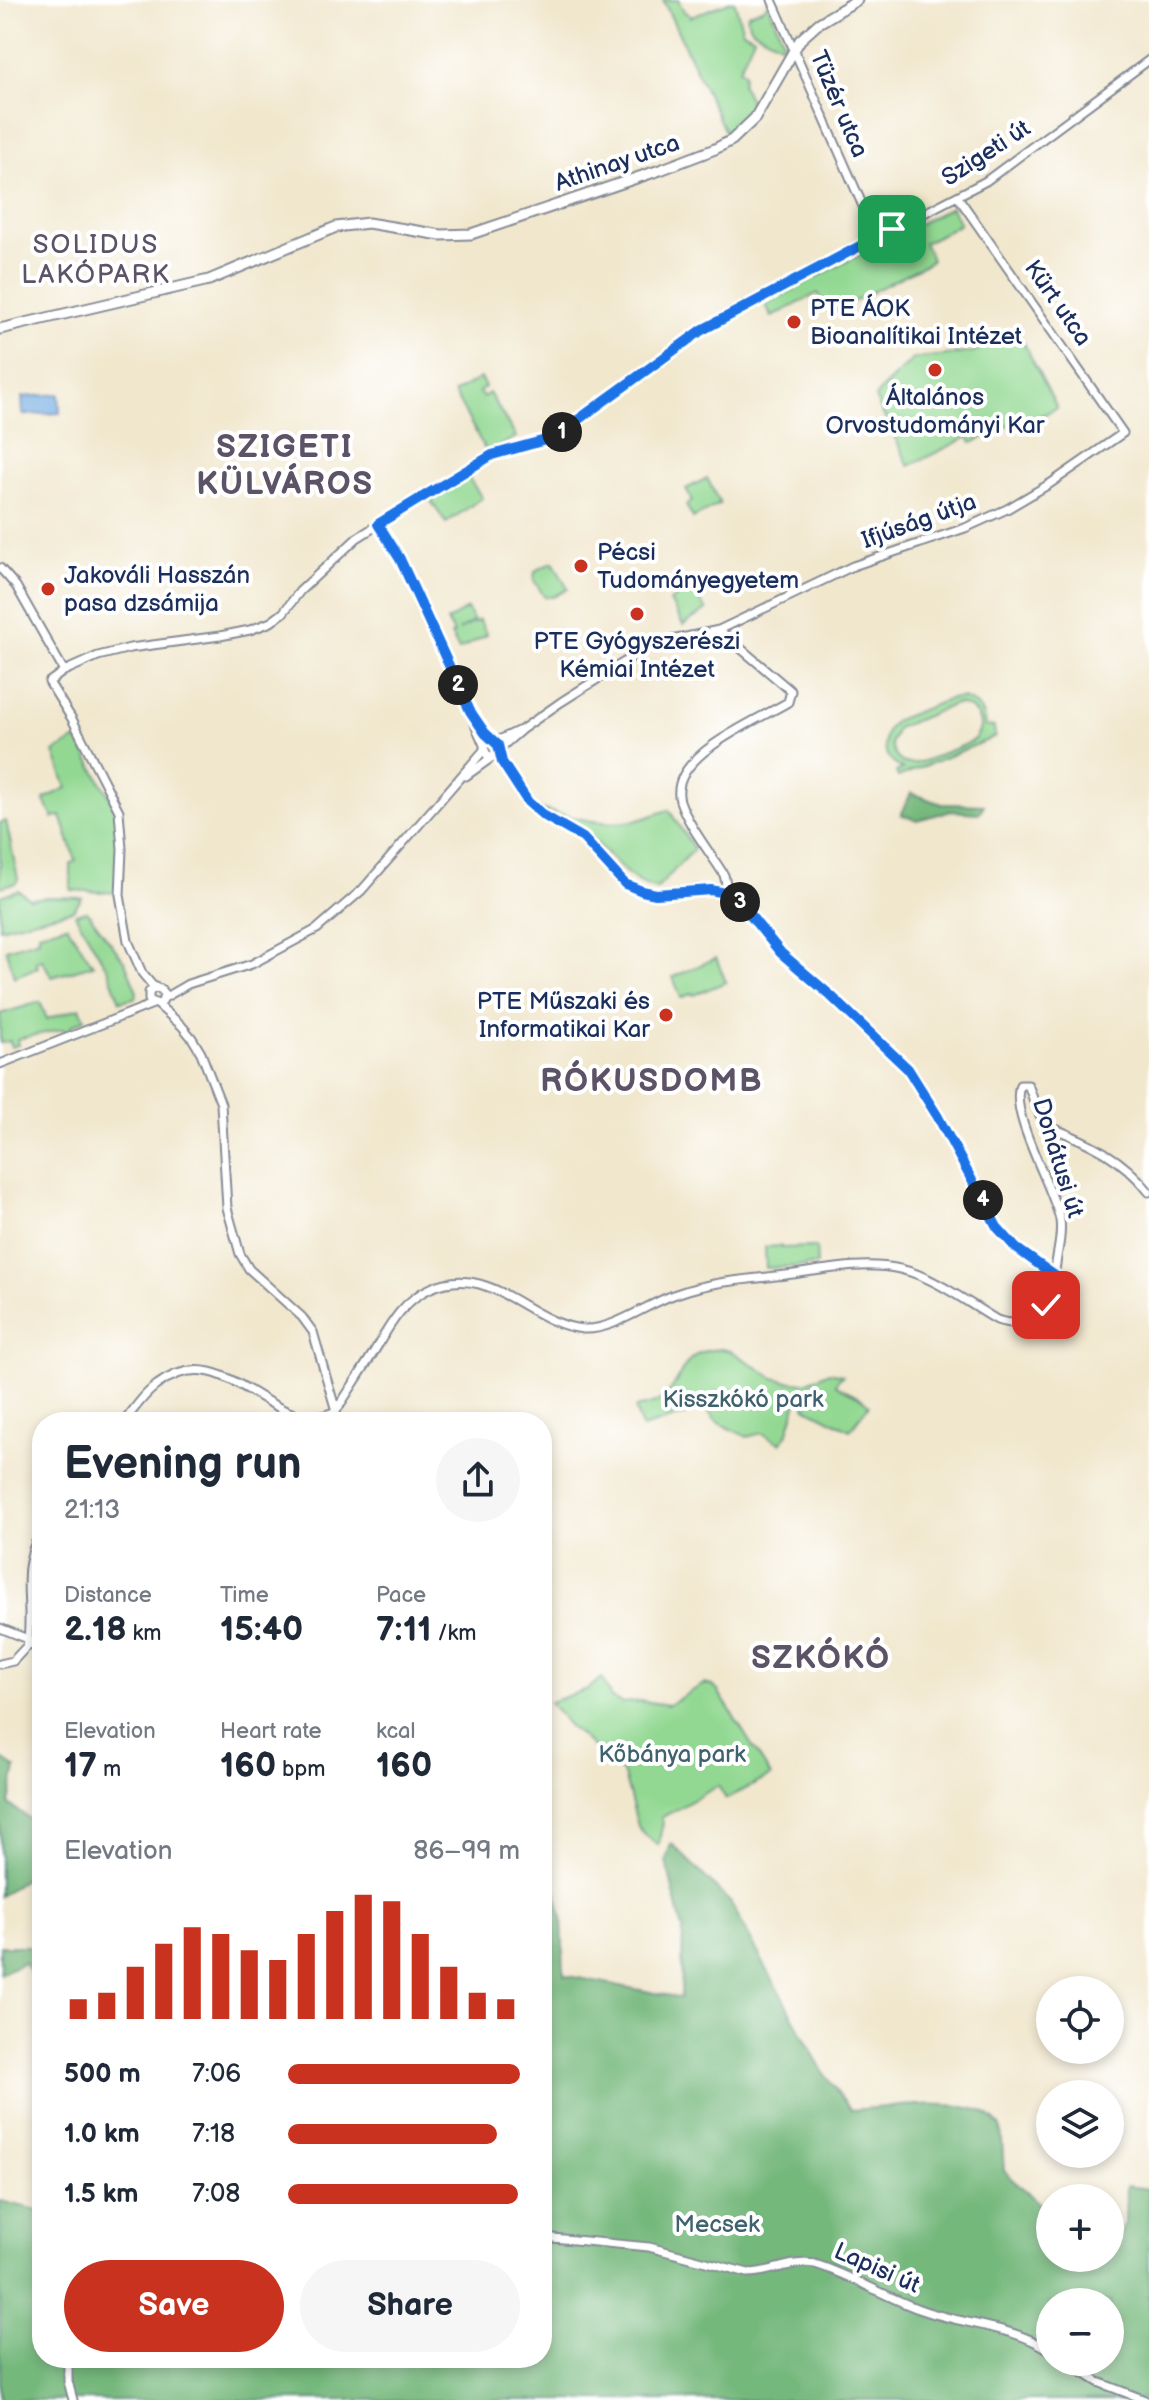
<!DOCTYPE html>
<meta charset="utf-8">
<style>
body{margin:0;font-family:"Balsamiq Sans",sans-serif;background:#f6f6f7;color:#1f2937;height:100vh;display:flex;flex-direction:column;font-size:30px;white-space:nowrap}
*{box-sizing:border-box;margin:0}
p{font-size:26px;color:#747a83}
.icon{flex:none;width:44px;height:44px;fill:none;stroke:currentColor;stroke-width:2;stroke-linecap:round;stroke-linejoin:round}
.map{position:relative;flex:1;overflow:hidden}
.sheet{position:absolute;left:32px;top:1412px;width:520px;height:956px;display:flex;flex-direction:column;background:#fff;border-radius:32px;box-shadow:0 4px 12px #0003}
.sheet>*{flex:none}
.buttons{position:absolute;left:1036px;top:1976px;display:grid;gap:16px}
.buttons a{display:grid;place-items:center;width:88px;height:88px;border-radius:50%;background:#fff;box-shadow:0 4px 12px #0003;font-size:40px}
.pin{position:absolute;display:grid;place-items:center;width:68px;height:68px;color:#fff;margin:-34px;border-radius:16px;box-shadow:0 4px 12px #0006}
.km{position:absolute;width:40px;height:40px;margin:-20px;border-radius:50%;background:#222;color:#fff;font-size:22px;line-height:40px;text-align:center}
.round{display:grid;place-items:center;flex:none;width:84px;height:84px;border-radius:42px;background:#f6f6f7}
.overview{display:flex;align-items:center;justify-content:space-between;height:136px;padding:0 32px}
h1{font-size:44px;font-weight:700;line-height:60px}
.figures{display:grid;grid-template-columns:repeat(3,1fr);gap:12px;height:136px;padding:8px 32px}
.figures div{display:grid;align-content:center}
.figures b{font-size:34px;font-weight:700}
.figures small{font-size:22px;font-weight:400}
.figures p{font-size:22px}
.chart{height:224px;padding:16px 32px}
.chart p{display:flex;justify-content:space-between}
.chart svg{width:100%;height:144px;margin-top:8px;stroke:#c8321e;stroke-width:6}
.cta{display:flex;gap:16px;margin-top:auto;padding:16px 32px}
.cta a{flex:1;height:92px;border-radius:48px;background:#c8321e;color:#fff;font-size:32px;font-weight:700;line-height:92px;text-align:center}
.cta a+a{background:#f6f6f7;color:#1f2937}
ul{padding:0 32px;list-style:none;font-size:26px}
li{display:grid;grid-template-columns:128px 96px 1fr;align-items:center;height:60px}
li i{height:20px;border-radius:10px;background:#c8321e}
.map>svg:first-child{display:block}
</style>
<div class="map">
<svg width="1149" height="2400" viewBox="0 0 1149 2400">
<rect width="100%" height="100%" fill="#fff"/>
<filter id="ink" filterUnits="userSpaceOnUse"><feTurbulence type="fractalNoise" baseFrequency=".0125" numOctaves="2"/><feDisplacementMap in="SourceGraphic" scale="16" xChannelSelector="R" yChannelSelector="G"/><feConvolveMatrix kernelMatrix="1 2 1 2 8 2 1 2 1" color-interpolation-filters="sRGB"/></filter>
<filter id="wash" filterUnits="userSpaceOnUse"><feTurbulence type="fractalNoise" baseFrequency=".006" numOctaves="4" result="noise"/><feDisplacementMap in="SourceGraphic" scale="32" xChannelSelector="R" yChannelSelector="G"/><feGaussianBlur stdDeviation="1.8" result="paint"/><feColorMatrix in="noise" values="0 0 0 0 0 0 0 0 0 0 0 0 0 0 0 0 0 1.4 0 .05"/><feComposite in="paint" operator="in"/></filter>
<g filter="url(#wash)">
<rect width="100%" height="100%" fill="#f1e7cd"/>
<path fill="#92d892" stroke="#568478" stroke-width="2" fill-rule="evenodd" d="M663,0H678L685,13H688L690,17L734,0L743,31L754,37L739,69L744,72L742,84L753,107L736,127L726,134Z
M768,4L782,37L784,46L753,30L747,19L748,14L764,8Z
M951,207L960,224L924,243L932,260L926,264L830,314L818,293L772,317L765,304Z
M1017,330L1057,408L1012,430L1009,425L972,443L968,437L909,466L875,398L883,388L913,359L973,352Z
M480,378L485,387L479,392L483,397L489,393L516,437L487,453L454,393Z
M468,477L482,498L446,523L431,501Z
M707,478L720,504L693,518L686,505L692,501L686,489Z
M553,562L568,589L553,597H545L534,581L535,571Z
M690,588L707,610L683,625L670,601Z
M467,609L474,621L459,630L479,620L487,635L459,650L451,635L454,633L447,621Z
M962,698C977,702 984,712 985,726L994,727L995,737L898,777L896,772L903,769C881,759 879,735 896,720L949,699ZM955,704C973,704 988,722 975,738C968,746 955,748 946,752C926,760 897,778 891,743L897,728Z
M77,739L116,808L118,822L116,893L71,890V864L76,861L61,816L53,818L44,799L67,788L54,752Z
M540,809C570,816 602,827 633,821C645,819 657,813 669,810L694,849L657,889C626,881 613,857 591,838C576,826 556,820 540,809Z
M6,821L18,879L16,883L0,887V823Z
M18,890L30,899L48,897L82,898L73,910L0,928V896Z
M87,911L125,962L137,992L135,998L120,1001L108,970L75,914Z
M67,925L93,965L52,977L42,960L36,962L38,967L14,977L6,949L39,939V933Z
M716,958L726,982L694,995L692,993L681,998L673,977Z
M40,1002L47,1019L80,1008L85,1019L71,1026L72,1029L66,1032L63,1029L17,1039L18,1045L11,1047L10,1041L0,1043V1014Z
M781,1246V1248L816,1247L817,1265L766,1268L765,1247Z
M722,1349L733,1352L774,1378L785,1381L806,1383L829,1372L843,1375L837,1381L836,1385L858,1396L869,1405L850,1430L805,1407L809,1390L801,1388L787,1435L780,1443L762,1433L747,1437C731,1428 714,1425 707,1408L642,1428L635,1408C643,1406 652,1406 660,1400C687,1381 676,1350 722,1349Z
M602,1678L611,1698L623,1703L642,1701L668,1705L704,1684L712,1686L718,1691L771,1776L726,1799L718,1786L661,1818L663,1823L658,1845L644,1834L638,1826L624,1775L567,1724L550,1702L588,1689Z"/>
<path fill="#75b87c" stroke="#48746d" stroke-width="2" fill-rule="evenodd" d="M911,793L942,804L984,805L979,813L950,811L917,820L901,815Z
M0,1757L16,1768L9,1804L42,1828V1893L40,1876L24,1879L0,1896Z
M542,1835L562,1917L564,1975L681,1998L683,1930L666,1861L671,1843L731,1903L823,2072L851,2110C886,2107 947,2099 980,2111C988,2113 995,2121 1001,2126L1004,2171L1050,2213V2258H1100L1106,2263L1110,2258L1125,2223L1126,2186L1149,2189V2400H0V2201L42,2211V2358H542ZM1050,2302H1110V2362H1050Z
M42,1943V1994L24,1962L0,1974V1946H39Z"/>
<path fill="#70abe1" stroke="#466da0" stroke-width="2" d="M59,394L60,413L23,415L22,397Z"/>
</g>
<g filter="url(#ink)">
<g fill="none" stroke-linecap="round" stroke-linejoin="round">
<g stroke="#868b96" stroke-width="11">
<path id="minor" d="M772,0L877,238
M378,524L400,559L470,711L492,741
M0,568L16,586L64,671
M719,630L791,691L788,702C759,720 667,756 680,801C689,827 710,852 724,875L726,883L723,892L736,898L781,953L830,995L908,1069L938,1117L997,1227L1016,1248L1055,1276
M475,724L484,745
M495,742L518,731
M499,749L521,730L561,702L653,644L719,630L853,566L965,528L1007,509L1051,483L1123,433L958,197
M499,751L507,771L528,802L543,815L583,838L625,884L642,891L656,894L697,889L723,892
M466,776L498,753V745L492,741L487,743L484,748L487,755L492,756
M157,988L152,985L142,973L128,941L120,895L122,849L119,811L72,719L49,682L64,671L98,656L130,648L220,636L250,630L271,622L283,613L300,591L357,538L485,458C508,446 535,447 557,435L702,330L722,318L986,181L1149,60
M164,998L188,984L252,964L317,929L362,890L484,750
M157,1004L162,1002L164,995L161,989L155,988L149,992V1000L157,1004L181,1025L192,1038L201,1053L221,1104L227,1208L240,1254L249,1269L302,1317L313,1332L336,1411
M0,1064L153,1004
M124,1422C134,1409 144,1394 157,1385C228,1332 272,1443 336,1411C348,1392 360,1374 372,1355C388,1329 401,1301 431,1288C490,1261 529,1324 583,1329C614,1331 649,1302 679,1293C713,1281 750,1279 786,1275C824,1270 862,1261 900,1269C935,1277 966,1302 997,1320C1044,1335 1052,1294 1057,1257C1059,1245 1062,1233 1060,1220C1053,1186 1009,1115 1020,1085H1028C1035,1101 1036,1116 1050,1127C1089,1142 1123,1158 1149,1192
M0,1628L28,1639L42,1656
M0,1664L13,1661L27,1646C35,1606 17,1570 42,1531
M542,2237L649,2247L748,2273C771,2273 791,2260 815,2264C851,2275 883,2296 919,2309C963,2325 1010,2325 1050,2350
M68,2358V2381L73,2400
M1066,2362L1098,2382L1145,2400"/>
</g>
<g stroke="#868b96" stroke-width="13">
<path id="major" d="M0,329L209,280L336,227L368,223L441,235L471,234L660,170L715,149L732,140L755,118L800,40L819,23L857,0"/>
</g>
<use href="#minor" stroke="#fff" stroke-width="7"/>
<use href="#major" stroke="#fff" stroke-width="9"/>
</g>
</g>
<g fill="none" stroke-linecap="round" stroke-linejoin="round" filter="url(#ink)">
<g stroke="#fff" stroke-width="16">
<path id="route" d="M892,229L702,330L557,435L549,439L492,455L378,524L400,559L470,711L485,733L498,745L502,762L528,802L543,815L583,838L625,884L642,891L656,894L711,890L729,894L736,898L781,953L830,995L908,1069L938,1117L997,1227L1016,1248L1055,1276L1046,1305"/>
</g>
<use href="#route" stroke="#1a73e8" stroke-width="10"/>
</g>
<g fill="#c8321e" stroke="#fff" stroke-width="3">
<circle cx="794" cy="322" r="8"/>
<circle cx="935" cy="370" r="8"/>
<circle cx="581" cy="566" r="8"/>
<circle cx="48" cy="589" r="8"/>
<circle cx="637" cy="614" r="8"/>
<circle cx="666" cy="1015" r="8"/>
</g>
<g text-anchor="middle" dominant-baseline="central" stroke-width="8" stroke-linejoin="round" paint-order="stroke">
<g font-size="24" fill="#1b2f5e" stroke="#fff">
<text transform="translate(839 104) rotate(67)">Tüzér utca</text>
<text transform="translate(986 153) rotate(-33)">Szigeti út</text>
<text transform="translate(617 163) rotate(-19)">Athinay utca</text>
<text transform="translate(1058 303) rotate(55)">Kürt utca</text>
<text transform="translate(919 521) rotate(-20)">Ifjúság útja</text>
<text transform="translate(1058 1158) rotate(73)">Donátusi út</text>
<text transform="translate(877 2268) rotate(24)">Lapisi út</text>
</g>
<g font-size="24" fill="#1b2f5e" stroke="#fff" text-anchor="start">
<text x="810" y="308">PTE ÁOK<tspan x="810" dy="28">Bioanalítikai Intézet</tspan></text>
<text x="935" y="397" text-anchor="middle">Általános<tspan x="935" dy="28">Orvostudományi Kar</tspan></text>
<text x="597" y="552">Pécsi<tspan x="597" dy="28">Tudományegyetem</tspan></text>
<text x="64" y="575">Jakováli Hasszán<tspan x="64" dy="28">pasa dzsámija</tspan></text>
<text x="637" y="641" text-anchor="middle">PTE Gyógyszerészi<tspan x="637" dy="28">Kémiai Intézet</tspan></text>
<text x="650" y="1001" text-anchor="end">PTE Műszaki és<tspan x="650" dy="28">Informatikai Kar</tspan></text>
</g>
<g font-size="24" fill="#3f626e" stroke="#fff">
<text x="743" y="1399">Kisszkókó park</text>
<text x="672" y="1754">Kőbánya park</text>
<text x="717" y="2224">Mecsek</text>
</g>
<g font-size="26" letter-spacing="2" fill="#5d5367" stroke="#fff">
<text x="96" y="245">SOLIDUS<tspan x="96" dy="30">LAKÓPARK</tspan></text>
</g>
<g font-size="32" font-weight="bold" letter-spacing="2" fill="#5d5367" stroke="#fff">
<text x="285" y="447">SZIGETI<tspan x="285" dy="37">KÜLVÁROS</tspan></text>
<text x="652" y="1081">RÓKUSDOMB</text>
<text x="821" y="1658">SZKÓKÓ</text>
</g>
</g>
</svg>
<div class="buttons">
<a><svg class="icon" aria-label="locate" viewBox="0 0 24 24"><circle cx="12" cy="12" r="6"/><path d="M12 2v4M12 18v4M2 12h4M18 12h4"/></svg></a>
<a><svg class="icon" aria-label="layers" viewBox="0 0 24 24"><path d="M12 4l9 5-9 5-9-5zM3 14l9 5 9-5"/></svg></a>
<a>+</a>
<a>−</a>
</div>
<div class="pin" style="left:892px;top:229px;background:#1e9e55"><svg class="icon" aria-label="arrive" viewBox="0 0 24 24"><path d="M6 21V4h12l-3 4 3 4H6"/></svg></div>
<div class="pin" style="left:1046px;top:1305px;background:#d93025"><svg class="icon" aria-label="check" viewBox="0 0 24 24"><path d="M5 12l5 5 9-10"/></svg></div>
<b class="km" style="left:562px;top:432px">1</b>
<b class="km" style="left:458px;top:685px">2</b>
<b class="km" style="left:740px;top:902px">3</b>
<b class="km" style="left:983px;top:1200px">4</b>
<section class="sheet">
<div class="overview"><div><h1>Evening run</h1><p>21:13</p></div><a class="round"><svg class="icon" aria-label="share" viewBox="0 0 24 24"><path d="M12 15V3M7 8l5-5 5 5M5 13v7h14v-7"/></svg></a></div>
<div class="figures">
<div><p>Distance</p><b>2.18<small> km</small></b></div>
<div><p>Time</p><b>15:40</b></div>
<div><p>Pace</p><b>7:11<small> /km</small></b></div>
</div>
<div class="figures">
<div><p>Elevation</p><b>17<small> m</small></b></div>
<div><p>Heart rate</p><b>160<small> bpm</small></b></div>
<div><p>kcal</p><b>160</b></div>
</div>
<div class="chart"><p><span>Elevation</span>86–99 m</p>
<svg viewBox="0 0 160 44" preserveAspectRatio="none"><path d="M5 44V38M15 44V36M25 44V28M35 44V21M45 44V16M55 44V18M65 44V23M75 44V26M85 44V18M95 44V11M105 44V6M115 44V8M125 44V18M135 44V28M145 44V36M155 44V38"/></svg>
</div>
<ul>
<li><b>500 m</b>7:06<i style="width:100%"></i></li>
<li><b>1.0 km</b>7:18<i style="width:90%"></i></li>
<li><b>1.5 km</b>7:08<i style="width:99%"></i></li>
</ul>
<div class="cta"><a>Save</a><a>Share</a></div>
</section>
</div>
